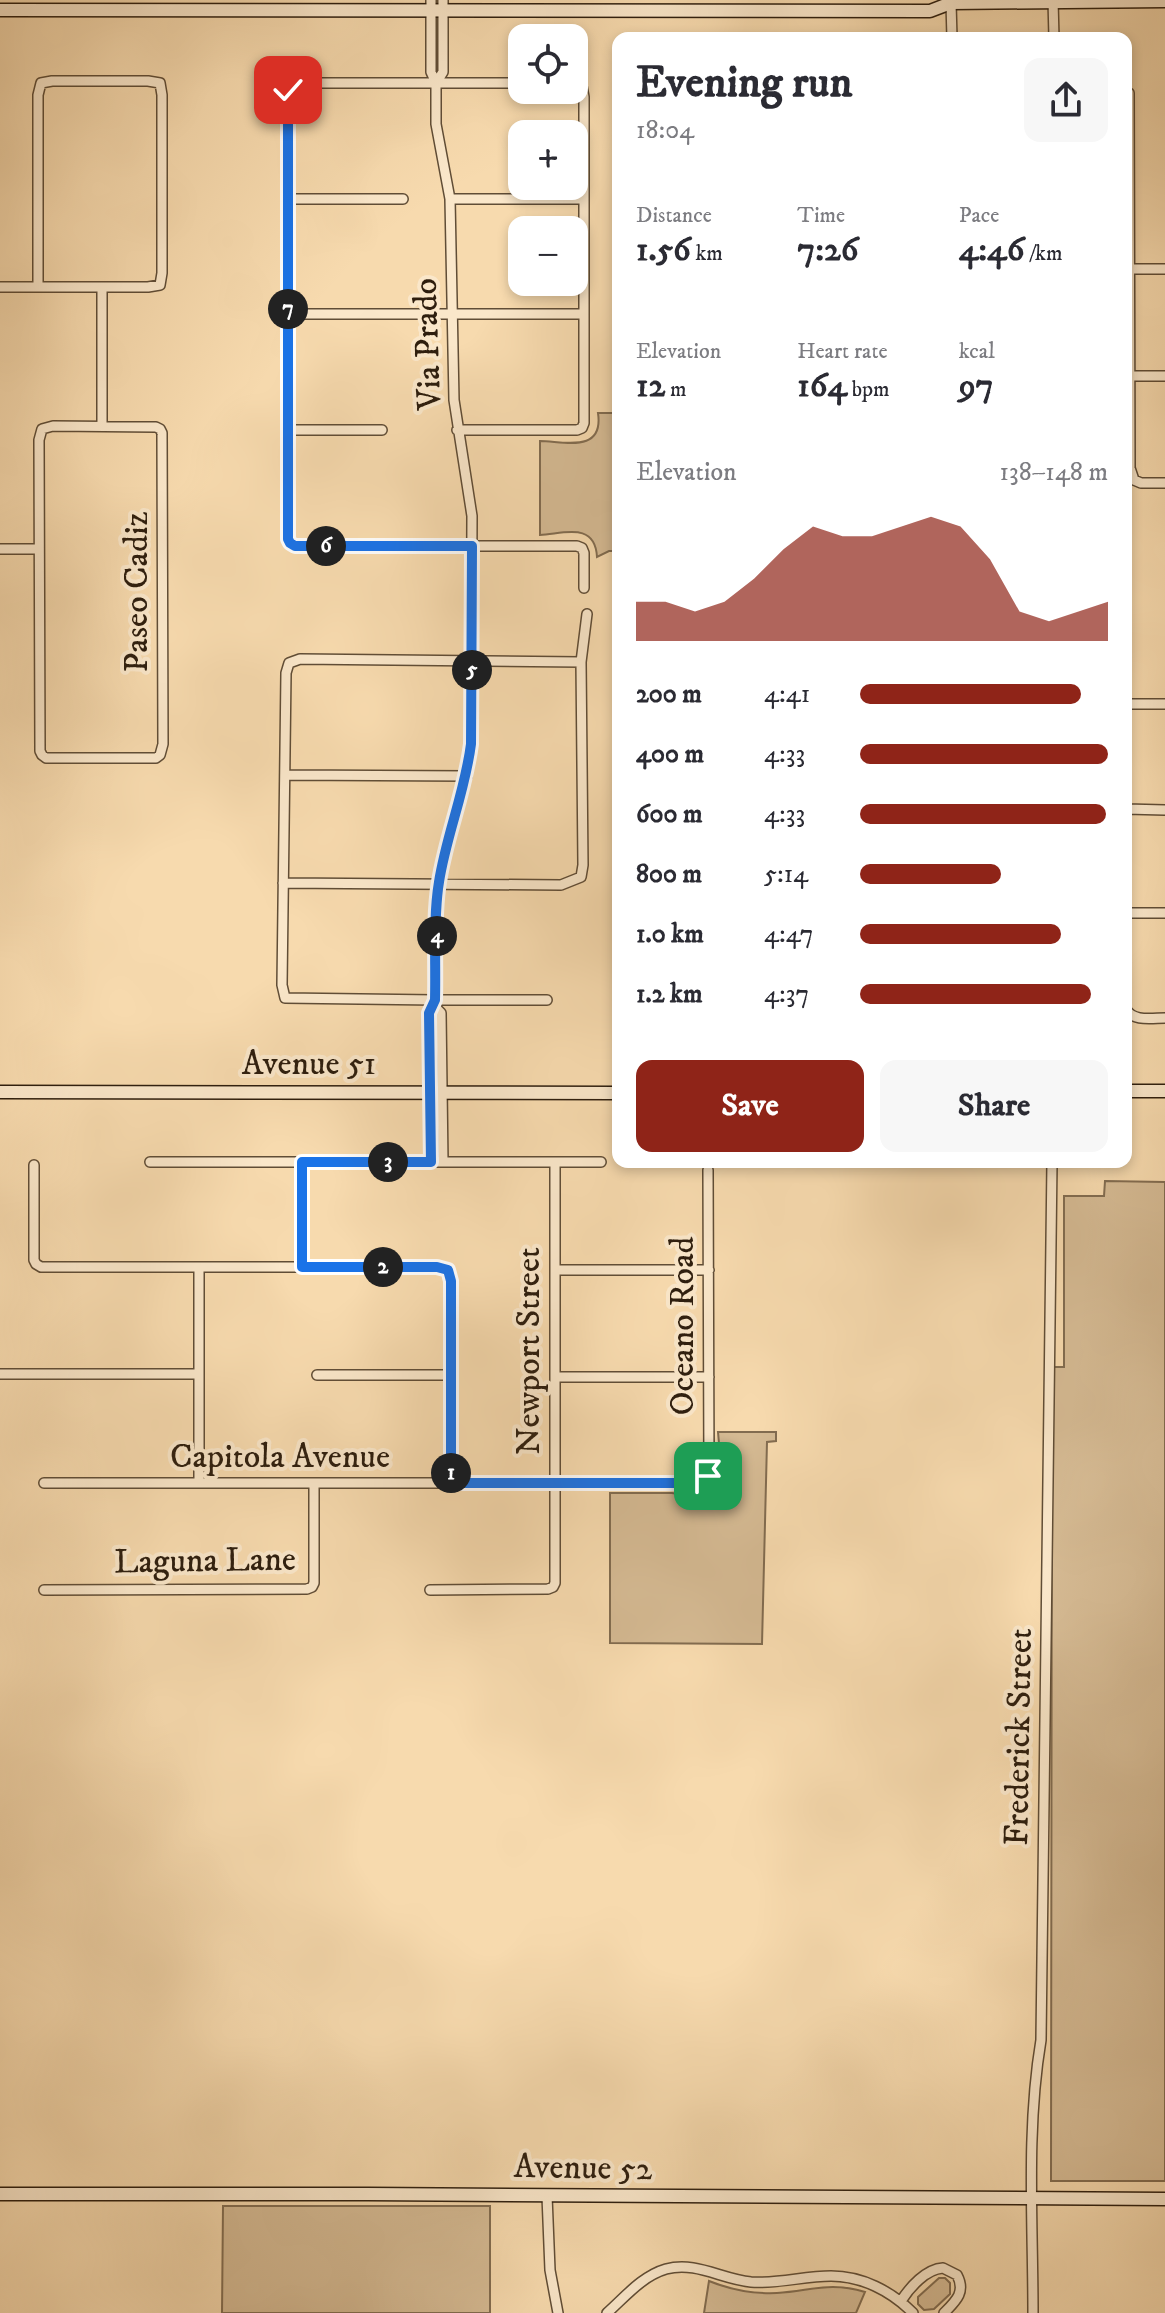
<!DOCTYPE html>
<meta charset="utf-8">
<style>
body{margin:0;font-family:"IM FELL DW Pica",serif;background:#f7f7f7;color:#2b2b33;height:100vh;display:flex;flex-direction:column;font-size:30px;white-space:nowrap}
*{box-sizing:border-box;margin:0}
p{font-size:26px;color:#7c7c81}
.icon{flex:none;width:44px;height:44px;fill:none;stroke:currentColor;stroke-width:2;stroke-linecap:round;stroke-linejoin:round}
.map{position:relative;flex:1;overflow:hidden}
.drawer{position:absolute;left:612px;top:32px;width:520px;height:1136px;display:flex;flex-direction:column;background:#fff;border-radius:16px;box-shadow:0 4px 12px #0003}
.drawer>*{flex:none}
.controls{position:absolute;left:508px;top:24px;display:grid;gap:16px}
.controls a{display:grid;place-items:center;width:80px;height:80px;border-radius:16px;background:#fff;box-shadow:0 4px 12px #0003;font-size:40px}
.pin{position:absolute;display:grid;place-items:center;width:68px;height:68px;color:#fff;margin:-34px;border-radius:16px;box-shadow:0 4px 12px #0006}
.km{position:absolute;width:40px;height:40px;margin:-20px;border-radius:50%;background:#222;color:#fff;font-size:22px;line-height:40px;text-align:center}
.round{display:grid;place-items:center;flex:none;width:84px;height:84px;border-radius:16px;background:#f7f7f7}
.head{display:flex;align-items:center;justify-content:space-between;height:136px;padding:0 24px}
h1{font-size:44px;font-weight:800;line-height:60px}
.figures{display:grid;grid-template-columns:repeat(3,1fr);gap:12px;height:136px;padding:8px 24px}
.figures div{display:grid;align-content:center}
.figures b{font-size:34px;font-weight:800}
.figures small{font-size:22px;font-weight:400}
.figures p{font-size:22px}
.chart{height:224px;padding:16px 24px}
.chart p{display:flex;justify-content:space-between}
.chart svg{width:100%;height:144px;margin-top:8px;fill:#8f2418;opacity:.7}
.action{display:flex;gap:16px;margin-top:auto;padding:16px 24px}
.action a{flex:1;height:92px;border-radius:16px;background:#8f2418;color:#fff;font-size:32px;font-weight:800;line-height:92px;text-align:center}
.action a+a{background:#f7f7f7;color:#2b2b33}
ul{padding:0 24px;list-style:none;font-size:26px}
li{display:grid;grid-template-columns:128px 96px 1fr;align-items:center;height:60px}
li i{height:20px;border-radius:10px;background:#8f2418}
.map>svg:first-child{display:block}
</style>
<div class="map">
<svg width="1165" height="2313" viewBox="0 0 1165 2313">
<rect width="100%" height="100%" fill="#f7daae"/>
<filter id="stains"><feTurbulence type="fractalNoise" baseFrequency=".0025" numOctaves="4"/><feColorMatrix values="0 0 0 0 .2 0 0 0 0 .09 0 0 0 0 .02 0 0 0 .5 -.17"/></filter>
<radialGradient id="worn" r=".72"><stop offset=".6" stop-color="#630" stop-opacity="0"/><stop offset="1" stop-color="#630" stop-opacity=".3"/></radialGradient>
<path fill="#d5ba93" stroke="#826c50" stroke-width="2" d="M598,413H618V551H609L597,557C595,521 563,534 540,535V441C563,441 604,454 598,413Z
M1105,1181L1165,1182V2181H1051L1052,1367H1064V1196H1104Z
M718,1432H776V1441L767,1442L762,1644L610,1643V1493H672L696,1497L710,1495L719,1487L722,1478Z
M223,2206H490V2313H222Z
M939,2278H945L950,2283V2294L934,2309L924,2310L918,2304V2297Z
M709,2281C731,2290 754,2294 777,2293C811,2291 829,2281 865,2292L856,2313H704Z"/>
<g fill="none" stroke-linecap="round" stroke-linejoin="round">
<g stroke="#604d36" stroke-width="12">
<path id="street" d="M431,0V72L436,83V124L450,199L454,400L472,516L471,744C465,792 446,836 439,882C433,917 436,963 435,1000H547
M1053,0L1054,38
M951,3L952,38
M436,83L443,72V0
M522,83H302L290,86L288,97V539L290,543L302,546H577L582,548L584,553V588
M1129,93L1130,468L1134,480L1141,483H1165
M288,199H403
M450,199H584
M1126,269H1165
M0,287H148L160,285L162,273V95L160,83L148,81H52L41,83L38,95V287
M102,287V426
M288,314H584
M1129,376H1165
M53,426L156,427L160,429L162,433L163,744L160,755L156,758H46L42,755L40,751L39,440L42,429Z
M288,430H382
M457,430H577L582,428L584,423V97L582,86L574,83
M0,549H39
M1126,650V917
M1126,704H1165
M285,775L467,776
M1126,809L1165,810
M283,883L561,885L581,877L583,865L581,662L587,614
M1126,913H1165
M434,1006L441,1013L443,1162
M1126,1009C1133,1022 1152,1018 1165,1018
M150,1162H601
M302,1162V1267
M431,1162L429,1013L434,1006L435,1000L285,998L282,985L286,673L289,663L300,659L581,662
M34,1165V1260L36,1264L41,1267H437L448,1270L451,1281V1483
M199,1267V1483
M555,1270H709
M0,1374H199
M317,1375H451
M555,1377H709
M44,1483H702L706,1481L709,1469L708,1170
M44,1590L307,1589L312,1587L314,1583V1483
M430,1590L548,1589L553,1587L555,1583V1162
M547,2196L550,2270L558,2313
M901,2301C910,2287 926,2269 943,2268L957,2275C966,2292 956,2301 944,2313
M607,2313C625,2297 642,2276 666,2269C696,2261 721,2279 751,2282C778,2284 804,2276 831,2276C862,2276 891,2291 913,2313
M1033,2313C1033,2222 1026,2130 1041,2040L1052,1162"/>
</g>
<g stroke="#2e1e0e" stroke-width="15">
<path id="secondary" d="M0,10L930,11L951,3L1165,1
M1126,1091H1165
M0,1092L618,1093
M0,2194H368L1165,2199"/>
</g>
<use href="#street" stroke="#fae7ca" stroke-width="9"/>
<use href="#secondary" stroke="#fae7ca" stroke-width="12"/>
</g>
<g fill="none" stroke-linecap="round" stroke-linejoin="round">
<g stroke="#fff" stroke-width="16">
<path id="route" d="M288,90V539L290,543L295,546H472L471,744C465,792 446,836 439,882C433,917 436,964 435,1000L429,1013L431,1162H302V1267H437L448,1270L451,1281V1483H695L706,1481L708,1476"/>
</g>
<use href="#route" stroke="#1a73e8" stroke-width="10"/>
</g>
<g text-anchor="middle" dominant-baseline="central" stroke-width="8" stroke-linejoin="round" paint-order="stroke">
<g font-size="34" fill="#2e1e0e" stroke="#fae7ca">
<text transform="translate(428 344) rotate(-92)">Via Prado</text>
<text transform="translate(137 592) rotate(-90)">Paseo Cadiz</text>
<text x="309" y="1064">Avenue 51</text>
<text transform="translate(683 1326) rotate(-90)">Oceano Road</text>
<text transform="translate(529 1351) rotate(-90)">Newport Street</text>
<text x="280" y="1457">Capitola Avenue</text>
<text transform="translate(205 1561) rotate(-1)">Laguna Lane</text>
<text transform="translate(1019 1737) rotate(-89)">Frederick Street</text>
<text transform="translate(583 2168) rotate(1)">Avenue 52</text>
</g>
</g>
<rect width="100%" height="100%" filter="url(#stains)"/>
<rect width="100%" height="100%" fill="url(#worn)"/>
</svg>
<div class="controls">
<a><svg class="icon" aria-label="locate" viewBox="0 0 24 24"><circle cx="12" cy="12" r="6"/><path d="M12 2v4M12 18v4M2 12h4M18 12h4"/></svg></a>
<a>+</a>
<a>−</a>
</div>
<div class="pin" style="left:708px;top:1476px;background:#1e9e55"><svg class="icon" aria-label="arrive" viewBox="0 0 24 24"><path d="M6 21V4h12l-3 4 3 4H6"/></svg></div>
<div class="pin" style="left:288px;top:90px;background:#d93025"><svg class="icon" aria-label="check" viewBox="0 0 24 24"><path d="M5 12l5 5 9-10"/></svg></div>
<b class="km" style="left:451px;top:1473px">1</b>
<b class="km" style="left:383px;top:1267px">2</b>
<b class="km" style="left:388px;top:1162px">3</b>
<b class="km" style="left:437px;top:936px">4</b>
<b class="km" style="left:472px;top:670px">5</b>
<b class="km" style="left:326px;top:546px">6</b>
<b class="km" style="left:288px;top:309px">7</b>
<section class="drawer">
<div class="head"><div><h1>Evening run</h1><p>18:04</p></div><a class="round"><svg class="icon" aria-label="share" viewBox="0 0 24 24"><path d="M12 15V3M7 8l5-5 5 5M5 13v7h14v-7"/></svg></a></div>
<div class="figures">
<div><p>Distance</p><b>1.56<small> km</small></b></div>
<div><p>Time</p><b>7:26</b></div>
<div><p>Pace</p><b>4:46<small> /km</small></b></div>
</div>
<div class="figures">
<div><p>Elevation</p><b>12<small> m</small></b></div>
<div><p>Heart rate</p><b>164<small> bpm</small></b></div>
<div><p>kcal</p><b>97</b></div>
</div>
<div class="chart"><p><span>Elevation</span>138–148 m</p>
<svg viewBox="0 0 160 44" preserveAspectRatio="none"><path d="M0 44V32L10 32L20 35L30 32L40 25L50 16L60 9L70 12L80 12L90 9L100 6L110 9L120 19L130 35L140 38L150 35L160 32V44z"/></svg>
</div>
<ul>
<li><b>200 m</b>4:41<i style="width:89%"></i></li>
<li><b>400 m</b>4:33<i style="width:100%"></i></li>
<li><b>600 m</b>4:33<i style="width:99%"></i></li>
<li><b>800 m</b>5:14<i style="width:57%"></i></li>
<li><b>1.0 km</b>4:47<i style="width:81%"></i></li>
<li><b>1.2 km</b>4:37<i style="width:93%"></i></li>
</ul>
<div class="action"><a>Save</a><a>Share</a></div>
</section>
</div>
